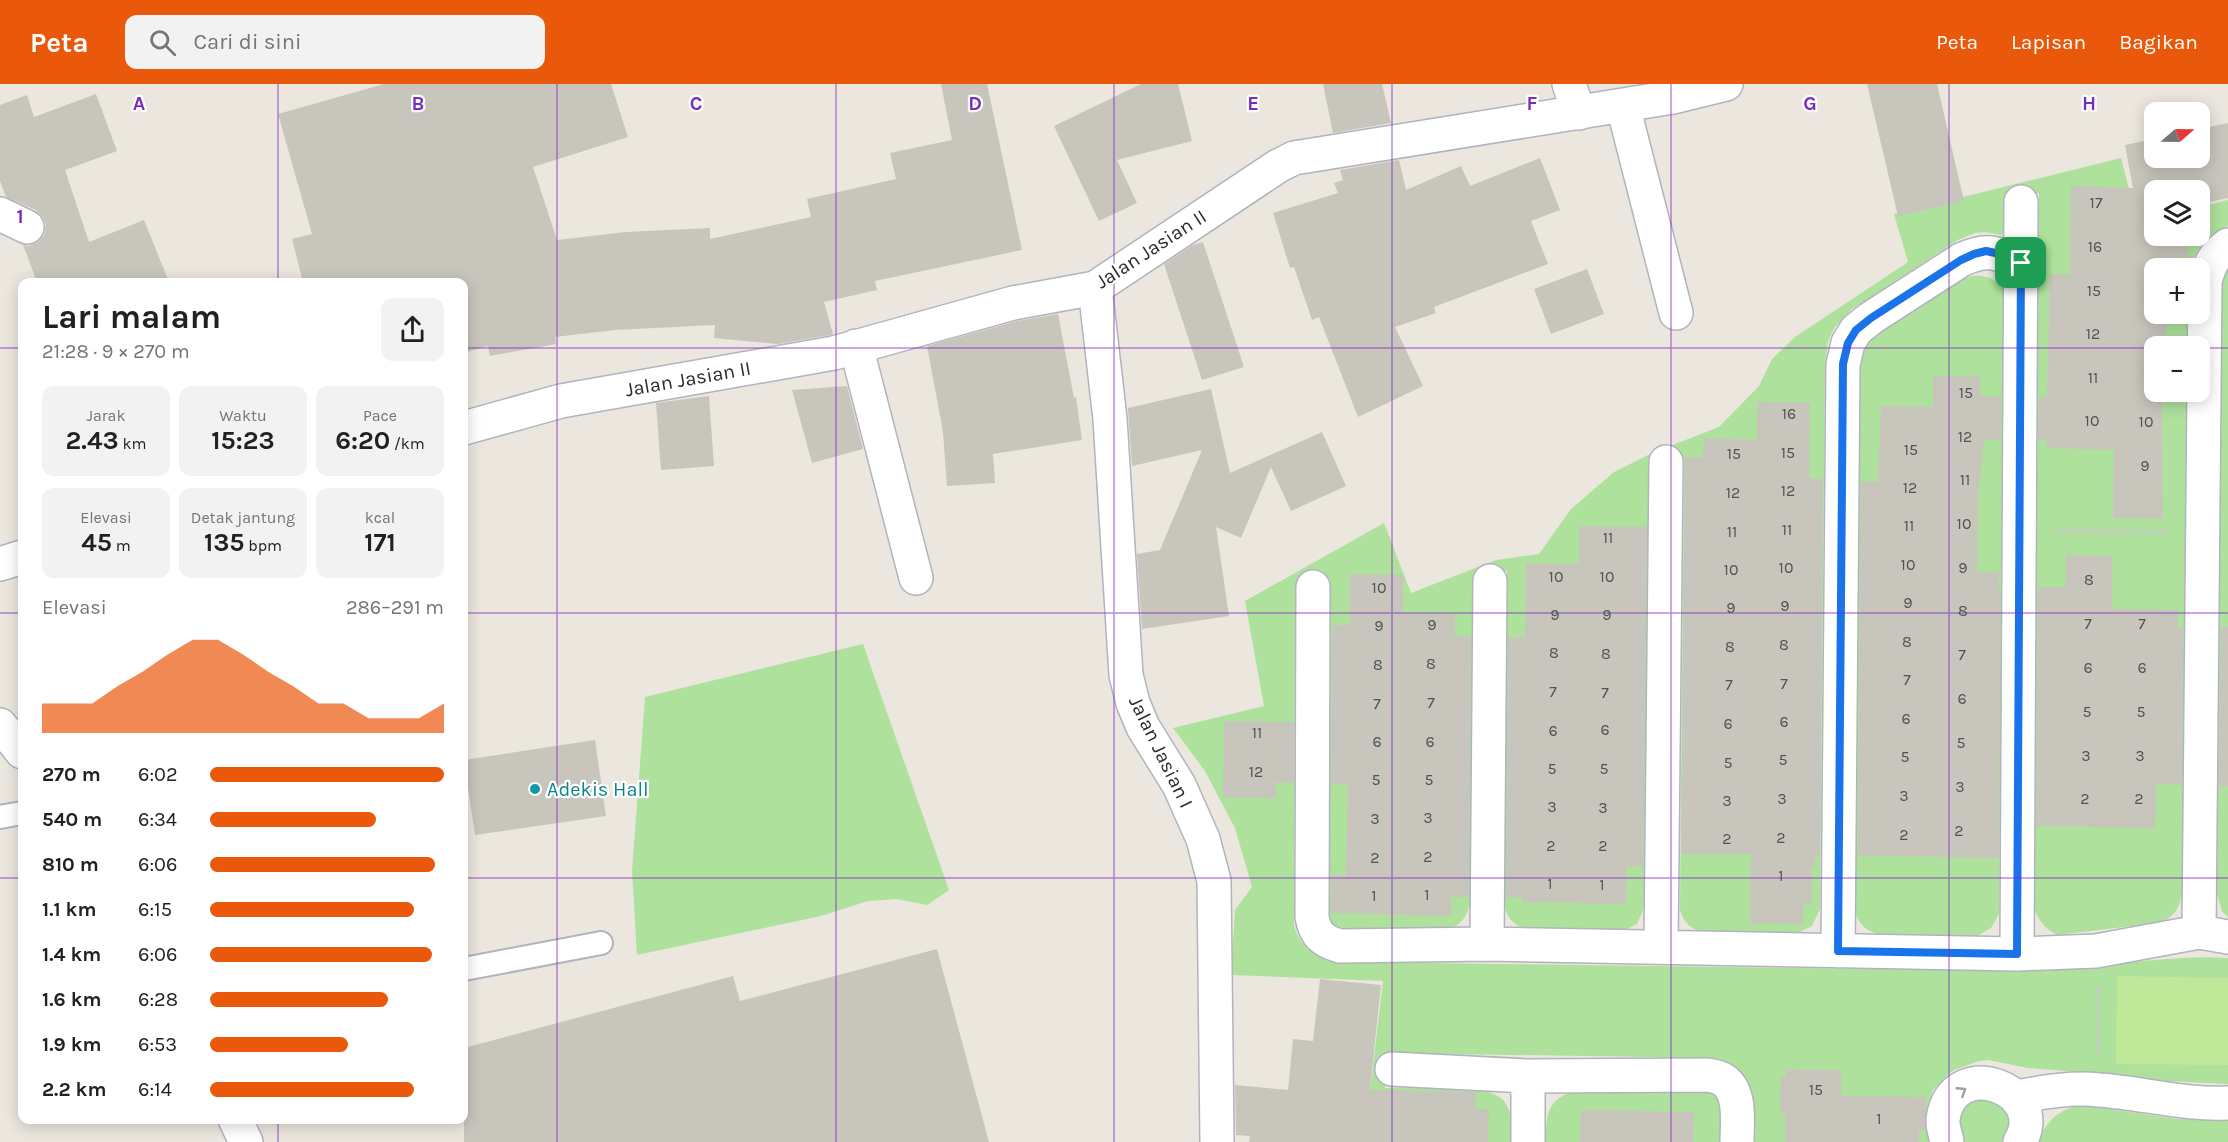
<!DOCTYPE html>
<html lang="id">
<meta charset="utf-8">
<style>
body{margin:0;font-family:Karla,sans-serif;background:#f2f2f2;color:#202124;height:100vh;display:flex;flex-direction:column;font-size:22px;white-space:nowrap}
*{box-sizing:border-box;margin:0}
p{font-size:20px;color:#757577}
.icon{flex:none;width:33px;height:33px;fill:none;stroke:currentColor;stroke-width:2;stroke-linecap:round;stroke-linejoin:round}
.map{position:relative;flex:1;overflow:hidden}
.panel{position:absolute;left:18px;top:194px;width:450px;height:846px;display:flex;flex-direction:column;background:#fff;border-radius:12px;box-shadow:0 3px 15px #0003}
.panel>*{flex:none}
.needle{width:39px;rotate:70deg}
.tools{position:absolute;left:2144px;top:18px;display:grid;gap:12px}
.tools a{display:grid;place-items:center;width:66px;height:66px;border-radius:12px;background:#fff;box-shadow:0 3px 15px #0003;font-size:30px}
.pin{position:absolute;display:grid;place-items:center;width:51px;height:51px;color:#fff;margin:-26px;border-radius:12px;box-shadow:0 3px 9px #0006}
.round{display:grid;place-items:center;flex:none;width:63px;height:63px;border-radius:12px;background:#f2f2f2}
.head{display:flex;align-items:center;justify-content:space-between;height:102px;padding:0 24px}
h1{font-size:33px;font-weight:700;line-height:45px}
.stats{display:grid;grid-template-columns:repeat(3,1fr);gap:9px;height:102px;padding:6px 24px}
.stats div{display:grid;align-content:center;border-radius:12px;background:#f2f2f2;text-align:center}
.stats b{font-size:26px;font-weight:700}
.stats small{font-size:16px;font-weight:400}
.stats p{font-size:16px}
.chart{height:168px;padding:12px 24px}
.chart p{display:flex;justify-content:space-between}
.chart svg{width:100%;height:108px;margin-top:6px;fill:#ea580c;opacity:.7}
ul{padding:0 24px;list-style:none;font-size:20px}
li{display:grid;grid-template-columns:96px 72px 1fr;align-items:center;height:45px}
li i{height:15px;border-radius:8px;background:#ea580c}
header{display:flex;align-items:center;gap:36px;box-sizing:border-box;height:84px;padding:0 30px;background:#ea580c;color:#fff}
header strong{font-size:28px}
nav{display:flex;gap:33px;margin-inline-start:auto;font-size:21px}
.search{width:420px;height:54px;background:#f2f2f2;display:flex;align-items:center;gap:15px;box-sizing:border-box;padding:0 21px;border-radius:12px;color:#757577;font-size:22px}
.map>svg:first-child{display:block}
</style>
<header>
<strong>Peta</strong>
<div class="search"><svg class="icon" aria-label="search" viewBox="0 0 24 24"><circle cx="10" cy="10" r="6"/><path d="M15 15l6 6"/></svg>Cari di sini</div>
<nav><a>Peta</a><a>Lapisan</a><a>Bagikan</a></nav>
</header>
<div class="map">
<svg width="2228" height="1058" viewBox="0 0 2228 1058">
<rect width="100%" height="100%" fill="#ece7de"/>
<path fill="#aee19c" d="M2121,74L2137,137L2154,152H2199V123L2228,116V142C2210,149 2194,165 2190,184H2154V230H2187V262H2154V308H2187L2182,808C2181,824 2173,835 2157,839L2058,851C2045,845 2040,838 2034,825L2039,109L2006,116L2004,149L2001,151L1985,148L1975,149L1958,156L1852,225L1835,243L1831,250L1828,258L1825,280L1820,825L1812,842L1798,849H1704C1691,845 1684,839 1680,826L1684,375L1650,373L1645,822L1637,840L1623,847L1524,845C1511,839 1506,832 1504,818L1507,487L1473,498L1470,820C1467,833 1460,842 1448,845L1343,844L1331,841L1327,830L1330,495L1295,506L1294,841C1300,865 1320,876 1343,878L2038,887C2102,885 2164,870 2228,874V1000L2145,996L2092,989L2028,984L1988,976L1979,977L1952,987L1933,1006L1928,1021V1058H1755C1756,1022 1756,985 1714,974L1385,969V1004C1410,1004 1489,998 1504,1017C1513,1029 1512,1044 1512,1058H1364L1383,897L1231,891L1235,826L1252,803L1235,744L1205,687L1173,644L1264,622L1245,517L1384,439L1411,509L1496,476L1539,470L1571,425L1614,388L1652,369L1719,343L1759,302L1772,275L1795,253L1908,178L1894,130Z
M2228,183V833L2222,827L2217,811L2222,198Z
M1972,192C1986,191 2001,195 2005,211L1999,830L1991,844L1977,852L1877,850C1863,845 1857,838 1854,823L1859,281L1864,264L1878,249L1960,197Z
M863,560L949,806L927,821L896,815L868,817L821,832L637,871L632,787L645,613Z
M1573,1007L1715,1009L1721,1018V1058H1546C1546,1032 1546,1017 1573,1007Z
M1981,1011L2012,1029L2006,1058H1965C1952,1040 1961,1018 1981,1011Z
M2075,1022L2096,1023L2177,1035L2228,1037V1058H2038C2045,1039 2056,1028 2075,1022Z"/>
<path fill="#bfe898" d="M2117,892L2228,894V981L2116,980Z"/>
<path fill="#c8c5bc" d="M384,0H611L628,53L533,83L557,156L626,148L710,144V155L811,133L807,115L896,95L890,69L952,56L941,0H987L1022,166L875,197L877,206L824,218L833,250L830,251L778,260L714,254L715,241L615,246L555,253L556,260L490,272L488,262L464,269V198H303L292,155L312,150L278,30Z
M1141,0H1178L1192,57L1117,76L1137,119L1099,137L1054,42Z
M1323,0H1382L1391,39L1333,49Z
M1867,0H1937L1964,117L1898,132Z
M96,10L117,67L65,86L89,158L144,136L169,198H37L23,161L29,162L38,158L44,151L46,141L42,132L36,126L6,113L0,97V21L27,11L34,33Z
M2228,39V114L2199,120V106H2154V152H2188V184H2154V230H2166V262H2154V308H2162L2163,435L2113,434L2114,366L2047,364V356H2038L2039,313H2047L2050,190H2070L2071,102L2133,104L2125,61L2154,55V74H2199V45Z
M1540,74L1560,126L1531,137L1548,180L1434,223L1436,229L1395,243L1423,302L1358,333L1319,233L1312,236L1294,183L1290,184L1273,129L1338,109L1334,99L1343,96L1340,86L1399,76L1406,106L1461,82L1470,102Z
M1203,158L1244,283L1202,296L1164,180L1193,161Z
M1587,185L1604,230L1551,250L1534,205Z
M1058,230L1074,314L1076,313L1082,356L993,370L995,399L947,402L943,348L927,262L1017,237Z
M1933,292L1980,293V312L2001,313V356H1984L1978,410L1977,488H1999L1998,502H2000L1999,774L1858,771L1861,397L1878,398L1881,322L1933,323Z
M847,302L863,365L812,379L792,306Z
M1211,305L1230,389L1322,348L1346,402L1291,427L1271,383L1241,454L1216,443L1229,532L1142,545L1137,470L1160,466L1202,366L1132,382L1128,324Z
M709,312L714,382L661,386L656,319Z
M1757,318L1810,319L1809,394L1823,395L1820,771H1815V783H1812V819L1803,820V840L1750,839L1751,770H1681L1685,373L1703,374L1704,354L1757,356Z
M1579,442L1647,443L1643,783L1627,782L1626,820L1522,818V813H1506L1508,553L1525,554L1526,479L1579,480Z
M2066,471L2112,472V525L2178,526V544H2183L2182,701L2156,700L2155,744L2036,742L2038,503H2066Z
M1350,490L1403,491V529L1455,530V552L1471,553L1469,813H1451V832L1331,829V791L1346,792L1348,701L1331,700L1332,541H1350Z
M2221,543H2228V703L2219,702Z
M1224,637L1294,638V699L1276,698V714L1223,713Z
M595,656L606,732L475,751L464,676Z
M937,865L989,1058H464V964L733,892L740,917Z
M1320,895L1381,901L1370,1006L1476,1008L1475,1025H1489L1488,1058H1249L1250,1052L1236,1051L1235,1001L1288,1006L1293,955L1313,957Z
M1786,985L1842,986L1841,1012L1926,1013L1925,1046H1919V1058H1785V1029H1780L1781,992H1786Z
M1581,1026L1694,1028L1693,1058H1580Z"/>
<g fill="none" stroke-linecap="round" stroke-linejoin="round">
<g stroke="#b1b3be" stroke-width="26">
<path id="lane" d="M0,733L22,729
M464,885L601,859"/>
</g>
<g stroke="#b1b3be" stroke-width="36">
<path id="street" d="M1569,0L1579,29
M1623,22L1676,229
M0,130L27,143
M1095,204L1110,335L1126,591L1133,619L1143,643L1179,701L1203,755L1214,797L1217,1058
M856,262L916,494
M464,344L561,317L834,269L1013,219L1095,204L1278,82L1294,74L1673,13L1726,0
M0,480L22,473
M1313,503L1312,833C1315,850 1322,857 1340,862L1487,860L2017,870L2096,867L2199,848L2228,853
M2199,848L2205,198C2209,181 2214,171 2228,161
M1487,860L1490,497
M1661,863L1666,378
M1838,867L1843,281L1848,259L1856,246L1871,234L1961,176C1986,164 1996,168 2021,179
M2017,870L2021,118
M1392,985L1528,992L1708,991C1712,992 1718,993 1722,995C1742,1007 1737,1038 1737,1058
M2016,1013C2044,1008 2071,1003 2099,1006C2142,1009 2184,1021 2228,1019
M1528,1058V992
M1947,1058C1946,1051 1942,1042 1943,1035C1953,968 2051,1006 2020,1058"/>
</g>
<g stroke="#b1b3be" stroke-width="36">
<path id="secondary" d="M0,641L22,668
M235,1035L246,1058"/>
</g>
<path stroke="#c8c8c8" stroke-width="4" stroke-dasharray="4.5 3" stroke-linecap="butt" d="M2056,447L2165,448
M2097,904L2098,969"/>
<use href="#lane" stroke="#fff" stroke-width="22"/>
<use href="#street" stroke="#fff" stroke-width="33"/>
<use href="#secondary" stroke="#fff" stroke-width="33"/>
</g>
<defs><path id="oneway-chevron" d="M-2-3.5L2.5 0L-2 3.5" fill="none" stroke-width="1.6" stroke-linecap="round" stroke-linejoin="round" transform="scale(1.5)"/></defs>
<use stroke="#a0a0a0" href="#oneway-chevron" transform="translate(1962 1007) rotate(-33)"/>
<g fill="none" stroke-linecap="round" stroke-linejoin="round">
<g stroke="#fff" stroke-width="12">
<path id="route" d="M1986,167L2000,170L2021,179L2017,870L1838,867L1843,280L1848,259L1856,246L1871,234L1961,176L1974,170Z"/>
</g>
<use href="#route" stroke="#1a73e8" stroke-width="8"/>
</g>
<path fill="none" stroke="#7b2cbf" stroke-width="1.5" stroke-opacity="0.55" d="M278,0V198M557,0V1058M836,0V1058M1114,0V1058M1392,0V1058M1671,0V1058M1949,0V1058M0,264H22M464,264H2154M2199,264H2228M0,529H22M464,529H2228M0,794H22M464,794H2228M278,1035V1058"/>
<circle fill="#0f9aa8" stroke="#fff" stroke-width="2" cx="535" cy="705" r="6"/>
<g text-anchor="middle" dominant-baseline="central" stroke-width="4.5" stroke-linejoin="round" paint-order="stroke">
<g font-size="16" fill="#52524f">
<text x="2096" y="118">17</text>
<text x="2095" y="162">16</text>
<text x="2094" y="206">15</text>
<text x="2093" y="249">12</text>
<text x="2093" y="293">11</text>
<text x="1966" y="308">15</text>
<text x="1789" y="329">16</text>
<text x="2092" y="336">10</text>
<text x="2146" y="337">10</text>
<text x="1965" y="352">12</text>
<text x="1911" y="365">15</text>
<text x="1788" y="368">15</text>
<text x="1734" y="369">15</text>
<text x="2145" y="381">9</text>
<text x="1965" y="395">11</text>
<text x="1910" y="403">12</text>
<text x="1788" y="406">12</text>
<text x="1733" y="408">12</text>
<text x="1964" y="439">10</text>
<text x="1909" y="441">11</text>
<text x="1787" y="445">11</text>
<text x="1732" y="447">11</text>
<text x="1608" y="453">11</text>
<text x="1908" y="480">10</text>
<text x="1786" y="483">10</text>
<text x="1963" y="483">9</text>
<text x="1731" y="485">10</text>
<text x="1556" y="492">10</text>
<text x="1607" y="492">10</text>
<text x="2089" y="495">8</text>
<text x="1379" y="503">10</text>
<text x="1908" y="518">9</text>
<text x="1785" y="521">9</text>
<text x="1731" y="523">9</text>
<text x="1963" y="526">8</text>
<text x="1555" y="530">9</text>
<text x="1607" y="530">9</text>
<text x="2088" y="539">7</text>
<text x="2142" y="539">7</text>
<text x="1432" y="540">9</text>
<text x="1379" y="541">9</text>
<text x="1907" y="557">8</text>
<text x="1784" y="560">8</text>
<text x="1730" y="562">8</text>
<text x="1554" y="568">8</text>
<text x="1606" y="569">8</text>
<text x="1962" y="570">7</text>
<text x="1431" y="579">8</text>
<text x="1378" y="580">8</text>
<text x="2088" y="583">6</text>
<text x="2142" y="583">6</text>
<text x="1907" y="595">7</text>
<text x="1784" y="599">7</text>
<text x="1729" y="600">7</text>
<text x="1553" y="607">7</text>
<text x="1605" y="608">7</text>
<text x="1962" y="614">6</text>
<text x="1431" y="618">7</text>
<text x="1377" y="619">7</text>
<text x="2087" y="627">5</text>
<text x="2141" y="627">5</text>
<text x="1906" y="634">6</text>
<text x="1784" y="637">6</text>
<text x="1728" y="639">6</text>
<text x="1605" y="645">6</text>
<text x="1553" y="646">6</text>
<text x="1257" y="648">11</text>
<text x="1377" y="657">6</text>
<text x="1430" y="657">6</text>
<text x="1961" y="658">5</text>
<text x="2086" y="671">3</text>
<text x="2140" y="671">3</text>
<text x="1905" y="672">5</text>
<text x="1783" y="675">5</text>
<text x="1728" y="678">5</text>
<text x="1552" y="684">5</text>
<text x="1604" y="684">5</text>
<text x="1256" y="687">12</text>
<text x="1376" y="695">5</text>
<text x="1429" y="695">5</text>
<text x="1960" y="702">3</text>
<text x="1904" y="711">3</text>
<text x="1782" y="714">3</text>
<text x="2085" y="714">2</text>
<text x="2139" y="714">2</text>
<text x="1727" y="716">3</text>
<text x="1552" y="722">3</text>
<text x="1603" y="723">3</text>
<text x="1428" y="733">3</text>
<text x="1375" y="734">3</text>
<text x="1959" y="746">2</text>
<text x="1904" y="750">2</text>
<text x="1781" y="753">2</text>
<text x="1727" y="754">2</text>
<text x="1551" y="761">2</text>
<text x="1603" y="761">2</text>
<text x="1428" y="772">2</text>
<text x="1375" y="773">2</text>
<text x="1781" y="791">1</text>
<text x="1550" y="799">1</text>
<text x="1602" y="800">1</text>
<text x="1427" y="810">1</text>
<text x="1374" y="811">1</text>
<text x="1816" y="1005">15</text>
<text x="1879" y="1034">1</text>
</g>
<g font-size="20" fill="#2b2b2b" stroke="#fff">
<text transform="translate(1151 165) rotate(-33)">Jalan Jasian II</text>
<text transform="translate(688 295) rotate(-10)">Jalan Jasian II</text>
<text transform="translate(1161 668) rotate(64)">Jalan Jasian I</text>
</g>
<g font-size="20" fill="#0d838f" stroke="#fff" text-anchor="start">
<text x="547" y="705">Adekis Hall</text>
</g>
</g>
<g font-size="20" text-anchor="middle" font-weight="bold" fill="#7b2cbf" stroke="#fff" stroke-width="4.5" stroke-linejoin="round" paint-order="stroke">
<text x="139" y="26">A</text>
<text x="418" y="26">B</text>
<text x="696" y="26">C</text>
<text x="975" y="26">D</text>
<text x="1253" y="26">E</text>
<text x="1532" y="26">F</text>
<text x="1810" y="26">G</text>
<text x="2089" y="26">H</text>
<text x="20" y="139">1</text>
</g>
</svg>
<div class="tools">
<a><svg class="needle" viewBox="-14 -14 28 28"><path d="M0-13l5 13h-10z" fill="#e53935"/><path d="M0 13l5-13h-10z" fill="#757577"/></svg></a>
<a><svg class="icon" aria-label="layers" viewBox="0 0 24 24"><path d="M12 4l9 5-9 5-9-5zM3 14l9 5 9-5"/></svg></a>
<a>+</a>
<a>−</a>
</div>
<div class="pin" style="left:2021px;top:179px;background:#1e9e55"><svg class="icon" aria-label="arrive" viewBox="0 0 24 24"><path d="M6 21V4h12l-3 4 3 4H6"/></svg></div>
<section class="panel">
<div class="head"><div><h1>Lari malam</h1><p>21:28 · 9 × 270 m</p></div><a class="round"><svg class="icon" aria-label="share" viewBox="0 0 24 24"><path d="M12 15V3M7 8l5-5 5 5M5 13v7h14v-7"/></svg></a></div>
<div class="stats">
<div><p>Jarak</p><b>2.43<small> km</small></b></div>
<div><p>Waktu</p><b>15:23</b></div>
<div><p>Pace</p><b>6:20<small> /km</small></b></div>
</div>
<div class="stats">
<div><p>Elevasi</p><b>45<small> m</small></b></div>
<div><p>Detak jantung</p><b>135<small> bpm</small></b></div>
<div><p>kcal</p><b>171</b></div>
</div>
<div class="chart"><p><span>Elevasi</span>286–291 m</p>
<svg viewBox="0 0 160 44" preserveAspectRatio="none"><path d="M0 44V32L10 32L20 32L30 25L40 19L50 12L60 6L70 6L80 12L90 19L100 25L110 32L120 32L130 38L140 38L150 38L160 32V44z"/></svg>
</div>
<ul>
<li><b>270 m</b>6:02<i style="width:100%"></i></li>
<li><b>540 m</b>6:34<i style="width:71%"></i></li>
<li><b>810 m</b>6:06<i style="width:96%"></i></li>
<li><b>1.1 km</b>6:15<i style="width:87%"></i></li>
<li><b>1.4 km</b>6:06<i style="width:95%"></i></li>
<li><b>1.6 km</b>6:28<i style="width:76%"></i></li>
<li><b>1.9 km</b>6:53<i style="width:59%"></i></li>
<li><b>2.2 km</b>6:14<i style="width:87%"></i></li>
</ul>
</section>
</div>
